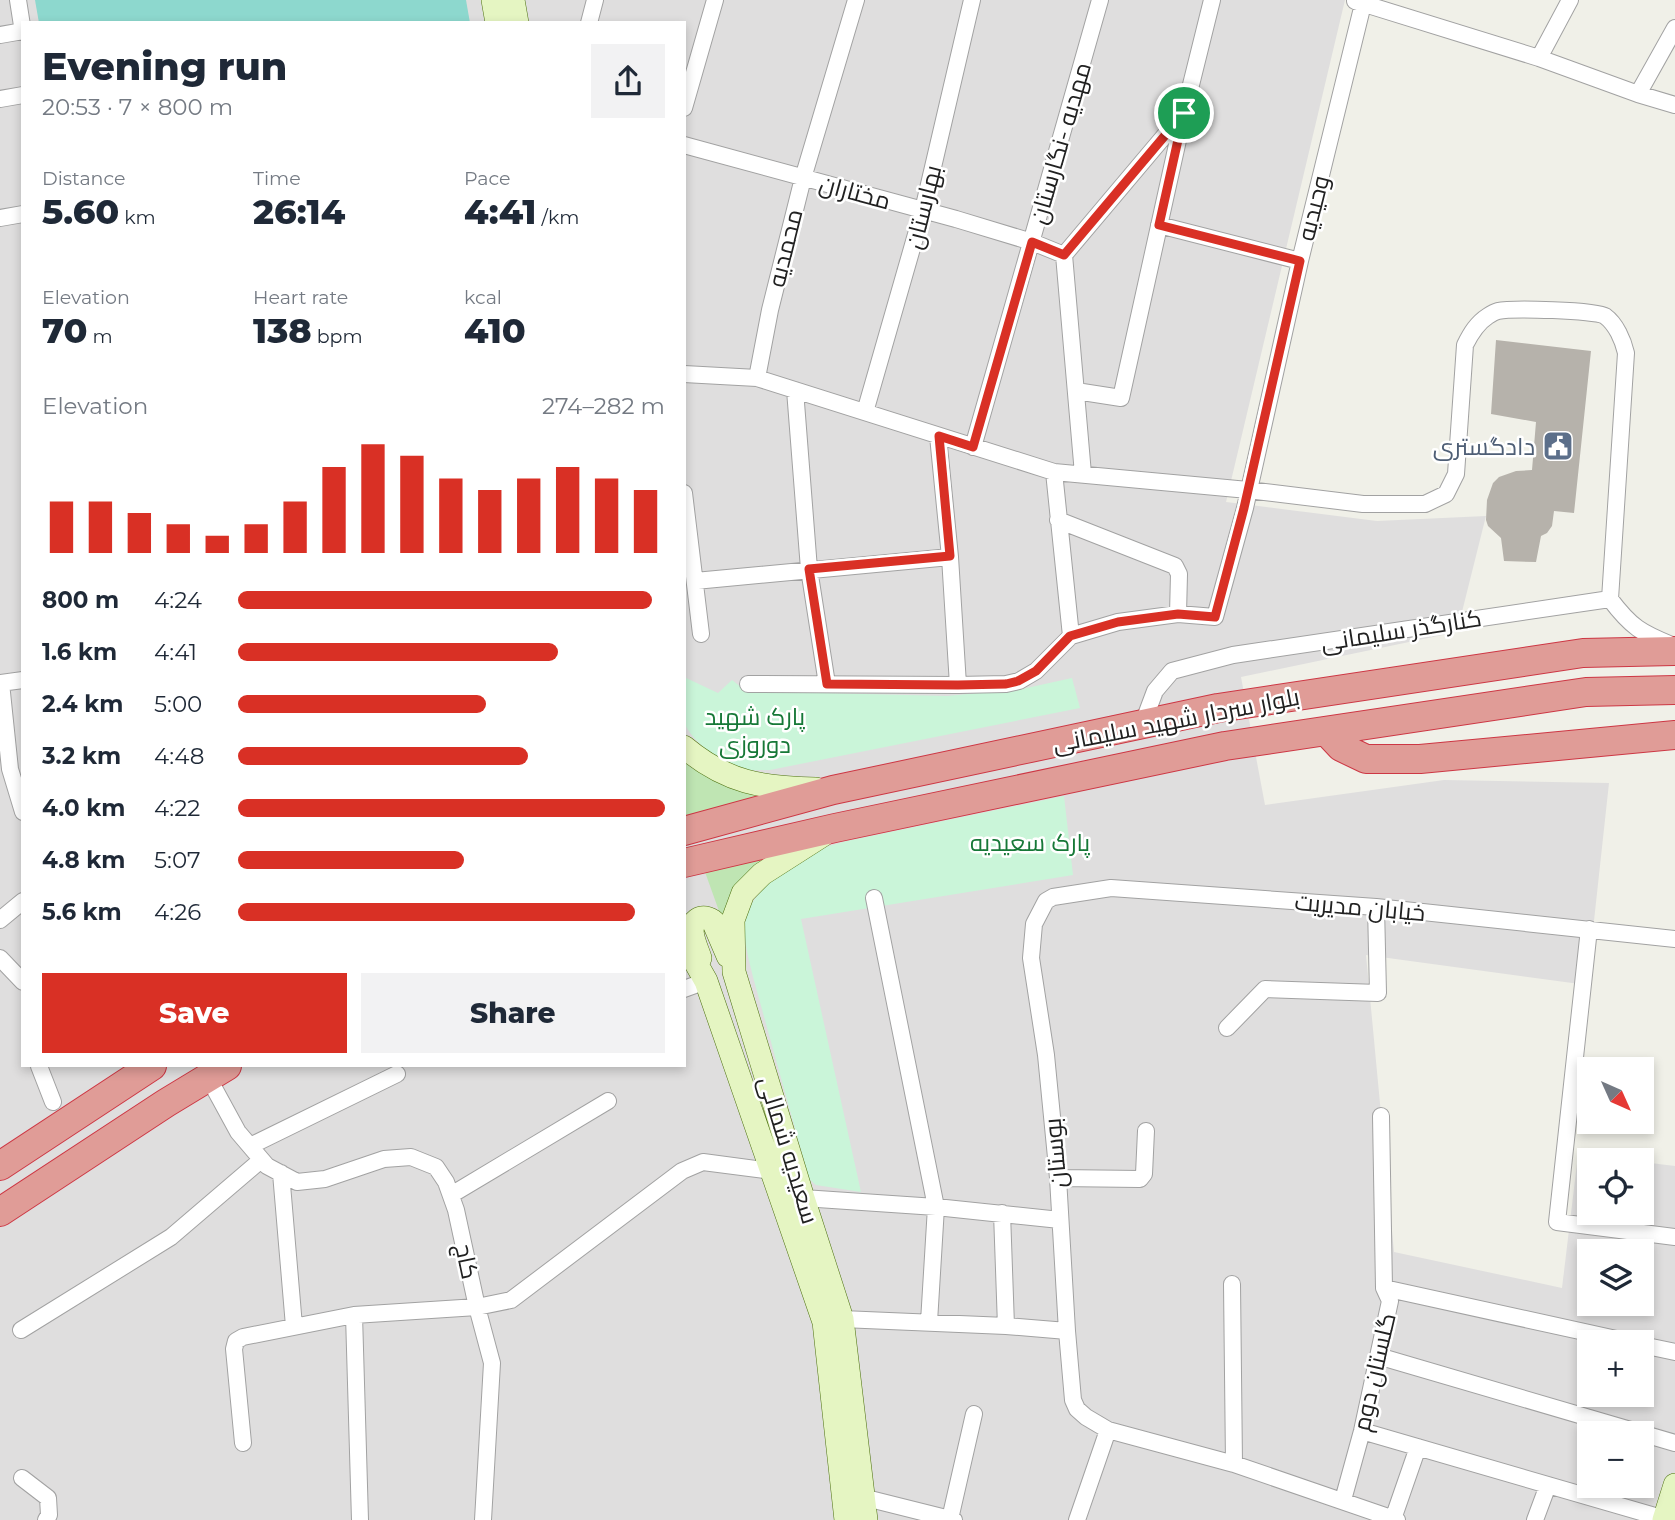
<!DOCTYPE html>
<meta charset="utf-8">
<style>
body{margin:0;font-family:Montserrat,Cairo,sans-serif;background:#f2f2f3;color:#1f2937;height:100vh;display:flex;flex-direction:column;font-size:26px;white-space:nowrap}
*{box-sizing:border-box;margin:0}
p{font-size:23px;color:#747a83}
.icon{flex:none;width:38px;height:38px;fill:none;stroke:currentColor;stroke-width:2;stroke-linecap:round;stroke-linejoin:round}
.map{position:relative;flex:1;overflow:hidden}
.drawer{position:absolute;left:21px;top:21px;width:665px;height:1046px;display:flex;flex-direction:column;background:#fff;border-radius:0px;box-shadow:0 4px 10px #0003}
.drawer>*{flex:none}
.needle{width:46px;rotate:135deg}
.buttons{position:absolute;left:1577px;top:1057px;display:grid;gap:14px}
.buttons a{display:grid;place-items:center;width:77px;height:77px;border-radius:0px;background:#fff;box-shadow:0 4px 10px #0003;font-size:35px}
.pin{position:absolute;display:grid;place-items:center;width:60px;height:60px;color:#fff;margin:-30px;border:4px solid #fff;border-radius:50%;box-shadow:0 2px 7px #0007}
.round{display:grid;place-items:center;flex:none;width:74px;height:74px;border-radius:0px;background:#f2f2f3}
.overview{display:flex;align-items:center;justify-content:space-between;height:119px;padding:0 21px}
h1{font-size:38px;font-weight:800;line-height:52px}
.figures{display:grid;grid-template-columns:repeat(3,1fr);gap:10px;height:119px;padding:7px 21px}
.figures div{display:grid;align-content:center}
.figures b{font-size:35px;font-weight:800}
.figures small{font-size:19px;font-weight:400}
.figures p{font-size:19px}
.chart{height:196px;padding:14px 21px}
.chart p{display:flex;justify-content:space-between}
.chart svg{width:100%;height:126px;margin-top:7px;stroke:#d93025;stroke-width:6}
.action{display:flex;gap:14px;margin-top:auto;padding:14px 21px}
.action a{flex:1;height:80px;border-radius:0px;background:#d93025;color:#fff;font-size:28px;font-weight:800;line-height:80px;text-align:center}
.action a+a{background:#f2f2f3;color:#1f2937}
ul{padding:0 21px;list-style:none;font-size:23px}
li{display:grid;grid-template-columns:112px 84px 1fr;align-items:center;height:52px}
li i{height:18px;border-radius:9px;background:#d93025}
.map>svg:first-child{display:block}
</style>
<div class="map">
<svg width="1675" height="1520" viewBox="0 0 1675 1520">
<rect width="100%" height="100%" fill="#f0f0e8"/>
<path fill="#dfdede" fill-rule="evenodd" d="M0,0H1345L1226,502L1377,521L1486,516L1457,632L1241,677L1265,805L1444,780L1609,783L1587,985L1366,955L1394,1252L1562,1288L1578,1155L1626,1160H1589V1213H1642V1162L1675,1166V1520H0ZM23,23H684V1066H23ZM1589,1251H1642V1304H1589ZM1589,1342H1642V1395H1589ZM1589,1433H1642V1486H1589Z"/>
<path fill="#bfe5b3" d="M684,762C712,784 740,786 774,794L686,819L684,814Z
M781,852L730,897L723,917L724,925L705,872Z"/>
<path fill="#caf5d9" d="M684,677L718,693L732,680L746,691L947,696L1022,689L1072,678L1080,708L770,770C761,770 750,771 742,769C723,765 689,740 684,721C682,710 684,689 684,677Z
M1064,796L1073,875L801,919L861,1192L816,1185L809,1179L753,977C749,960 743,940 745,923C749,891 790,865 816,851C826,846 837,844 847,841Z"/>
<path fill="#8dd8ce" d="M35,0H466L470,23H39Z"/>
<path fill="#b6b2ab" d="M1496,340L1591,351L1574,513L1554,511L1552,526L1547,533L1541,536L1536,562L1504,561L1501,538L1488,526L1486,520L1487,500L1493,483L1499,477L1516,471L1532,470L1536,422L1491,414Z"/>
<g fill="none" stroke-linecap="round" stroke-linejoin="round">
<g stroke="#a2a2a2" stroke-width="18">
<path id="street" d="M18,0L23,32
M1355,1L1539,58L1638,94L1675,105
M589,23L595,0
M0,35L23,31
M1539,58L1570,0
M1638,94L1675,28
M0,99L23,95
M684,108L715,0
M684,145L956,219L1032,242L1064,255
M0,218L23,214
M1159,225L1300,261
M1064,255L1083,474
M1064,255L1182,115
M684,374L757,378L1054,472L1248,490L1363,504H1425L1446,494L1456,474L1465,345C1471,333 1477,323 1488,316C1491,314 1494,312 1498,311C1511,308 1596,310 1605,316C1616,324 1623,340 1626,353L1610,599
M757,378L770,310L803,178L856,0
M795,390L809,569L827,684
M1076,391L1121,398L1184,113L1212,0
M865,412L923,210L972,0
M938,436L950,557L958,685
M973,447L1100,0
M1054,472L1071,636
M684,493L701,634
M1058,520L1175,566L1179,574L1178,614
M695,581L950,557
M1610,599C1631,627 1641,633 1674,646
M0,683L23,680
M1,683L10,769L23,812
M748,684L958,685L1006,684L1019,681L1036,671L1071,636L1118,622L1178,614L1215,617L1245,508L1300,261L1363,4
M1143,723L1155,691L1172,671L1233,655L1610,599
M874,898L936,1207L929,1322
M0,920L23,901
M1589,929L1557,1222L1675,1237
M0,958L23,982
M684,989L706,981
M1227,1028L1265,989L1378,993L1376,907
M39,1066L53,1102
M208,1077L238,1132L267,1166L297,1182L325,1179L384,1159L411,1157L436,1167L446,1182L456,1210L477,1307L492,1363L483,1520
M250,1146L397,1074
M281,1173L294,1326
M1058,1178L1140,1179L1144,1174L1146,1131
M451,1195L608,1101
M803,1198L936,1207L1060,1220
M1002,1213L1006,1326
M1232,1284L1234,1464
M1384,1288L1630,1342
M354,1315L360,1520
M842,1319L1006,1326L1067,1331
M21,1330L171,1237L261,1160
M1642,1345L1675,1352
M1378,1356L1675,1443
M1362,1431L1665,1519
M243,1443L234,1349L236,1341L243,1337L354,1315L477,1307L511,1300L682,1171L703,1162L772,1171
M22,1478L48,1498L49,1515L46,1520
M862,1497L954,1520
M1343,1500L1362,1431L1390,1301L1384,1288L1381,1116
M950,1519L974,1414
M1393,1519L1418,1447
M1077,1520L1108,1430
M1397,1520L1234,1464L1108,1430L1086,1417L1077,1409L1073,1400L1067,1331L1058,1178L1046,1055L1031,958L1034,924L1046,901L1053,897L1111,888L1376,907L1675,939
M1535,1520L1548,1485"/>
</g>
<g stroke="#4d710f" stroke-width="24">
<path id="secondary" d="M493,0L497,23
M513,0L517,23
M684,747C727,783 762,788 816,789
M823,835L762,874L743,893L733,920L734,972L803,1198L842,1319L866,1520
M684,942L706,981L824,1322L846,1520
M700,958C697,948 686,928 697,920C703,916 708,918 713,921L728,956
M1664,1520L1675,1485"/>
</g>
<g stroke="#cd3744" stroke-width="30">
<path id="highway" d="M1326,731L1341,747L1366,759H1420L1675,735
M684,831L833,790L1218,708L1583,653L1675,651
M684,863L835,828L1225,746L1586,692L1675,690
M0,1166L152,1066
M0,1212L166,1103L227,1066"/>
</g>
<use href="#street" stroke="#fff" stroke-width="16"/>
<use href="#secondary" stroke="#e5f5c2" stroke-width="23"/>
<use href="#highway" stroke="#e09c97" stroke-width="28"/>
</g>
<g fill="none" stroke-linecap="round" stroke-linejoin="round">
<g stroke="#fff" stroke-width="14">
<path id="route" d="M1184,113L1159,225L1300,261L1244,508L1215,617L1178,614L1118,622L1070,636L1036,671L1018,681L1006,684L958,685L827,684L809,569L950,556L939,436L973,447L1032,242L1064,255Z"/>
</g>
<use href="#route" stroke="#d93025" stroke-width="9"/>
</g>
<defs>
<g id="civic-square" transform="scale(1.575)"><rect x="-9" y="-9" width="18" height="18" rx="4" fill="#5c6f8a" stroke="#fff"/><path d="M-.6-6.5H3V-4.5H.6V-3L4-1V1h2V6H-6V1h2V-1L-.6-3ZM-1.2 2.5V6h2.4V2.5Z" fill="#fff"/></g>
</defs>
<g fill-rule="evenodd">
<use href="#civic-square" x="1558" y="446"/>
</g>
<g text-anchor="middle" dominant-baseline="central" stroke-width="5" stroke-linejoin="round" paint-order="stroke">
<g font-size="24" fill="#212121" stroke="#fff">
<text transform="translate(1060 143) rotate(-74)">مهدیه -نگارستان</text>
<text transform="translate(855 192) rotate(15)">مختاران</text>
<text transform="translate(923 207) rotate(-76)">بهارستان</text>
<text transform="translate(1313 208) rotate(-76)">وحیدیه</text>
<text transform="translate(785 248) rotate(-76)">محمدیه</text>
<text transform="translate(1401 630) rotate(-9)">کنارگذر سلیمانی</text>
<text transform="translate(1176 720) rotate(-11)">بلوار سردار شهید سلیمانی</text>
<text transform="translate(1360 907) rotate(5)">خیابان مدیریت</text>
<text transform="translate(789 1150) rotate(73)">سعیدیه شمالی</text>
<text transform="translate(1055 1153) rotate(-95)">بوستان</text>
<text transform="translate(467 1261) rotate(78)">کاج</text>
<text transform="translate(1374 1372) rotate(-77)">گلستان دوم</text>
</g>
<g font-size="24" fill="#4e5e75" stroke="#fff" text-anchor="end">
<text x="1535" y="446">دادگستری</text>
</g>
<g font-size="24" fill="#167837" stroke="#fff">
<text x="755" y="716">پارک شهید<tspan x="755" dy="28">دوروزی</tspan></text>
<text x="1030" y="842">پارک سعیدیه</text>
</g>
</g>
</svg>
<div class="buttons">
<a><svg class="needle" viewBox="-14 -14 28 28"><path d="M0-13l5 13h-10z" fill="#e53935"/><path d="M0 13l5-13h-10z" fill="#747a83"/></svg></a>
<a><svg class="icon" aria-label="locate" viewBox="0 0 24 24"><circle cx="12" cy="12" r="6"/><path d="M12 2v4M12 18v4M2 12h4M18 12h4"/></svg></a>
<a><svg class="icon" aria-label="layers" viewBox="0 0 24 24"><path d="M12 4l9 5-9 5-9-5zM3 14l9 5 9-5"/></svg></a>
<a>+</a>
<a>−</a>
</div>
<div class="pin" style="left:1184px;top:113px;background:#1e9e55"><svg class="icon" aria-label="arrive" viewBox="0 0 24 24"><path d="M6 21V4h12l-3 4 3 4H6"/></svg></div>
<section class="drawer">
<div class="overview"><div><h1>Evening run</h1><p>20:53 · 7 × 800 m</p></div><a class="round"><svg class="icon" aria-label="share" viewBox="0 0 24 24"><path d="M12 15V3M7 8l5-5 5 5M5 13v7h14v-7"/></svg></a></div>
<div class="figures">
<div><p>Distance</p><b>5.60<small> km</small></b></div>
<div><p>Time</p><b>26:14</b></div>
<div><p>Pace</p><b>4:41<small> /km</small></b></div>
</div>
<div class="figures">
<div><p>Elevation</p><b>70<small> m</small></b></div>
<div><p>Heart rate</p><b>138<small> bpm</small></b></div>
<div><p>kcal</p><b>410</b></div>
</div>
<div class="chart"><p><span>Elevation</span>274–282 m</p>
<svg viewBox="0 0 160 44" preserveAspectRatio="none"><path d="M5 44V26M15 44V26M25 44V30M35 44V34M45 44V38M55 44V34M65 44V26M75 44V14M85 44V6M95 44V10M105 44V18M115 44V22M125 44V18M135 44V14M145 44V18M155 44V22"/></svg>
</div>
<ul>
<li><b>800 m</b>4:24<i style="width:97%"></i></li>
<li><b>1.6 km</b>4:41<i style="width:75%"></i></li>
<li><b>2.4 km</b>5:00<i style="width:58%"></i></li>
<li><b>3.2 km</b>4:48<i style="width:68%"></i></li>
<li><b>4.0 km</b>4:22<i style="width:100%"></i></li>
<li><b>4.8 km</b>5:07<i style="width:53%"></i></li>
<li><b>5.6 km</b>4:26<i style="width:93%"></i></li>
</ul>
<div class="action"><a>Save</a><a>Share</a></div>
</section>
</div>
